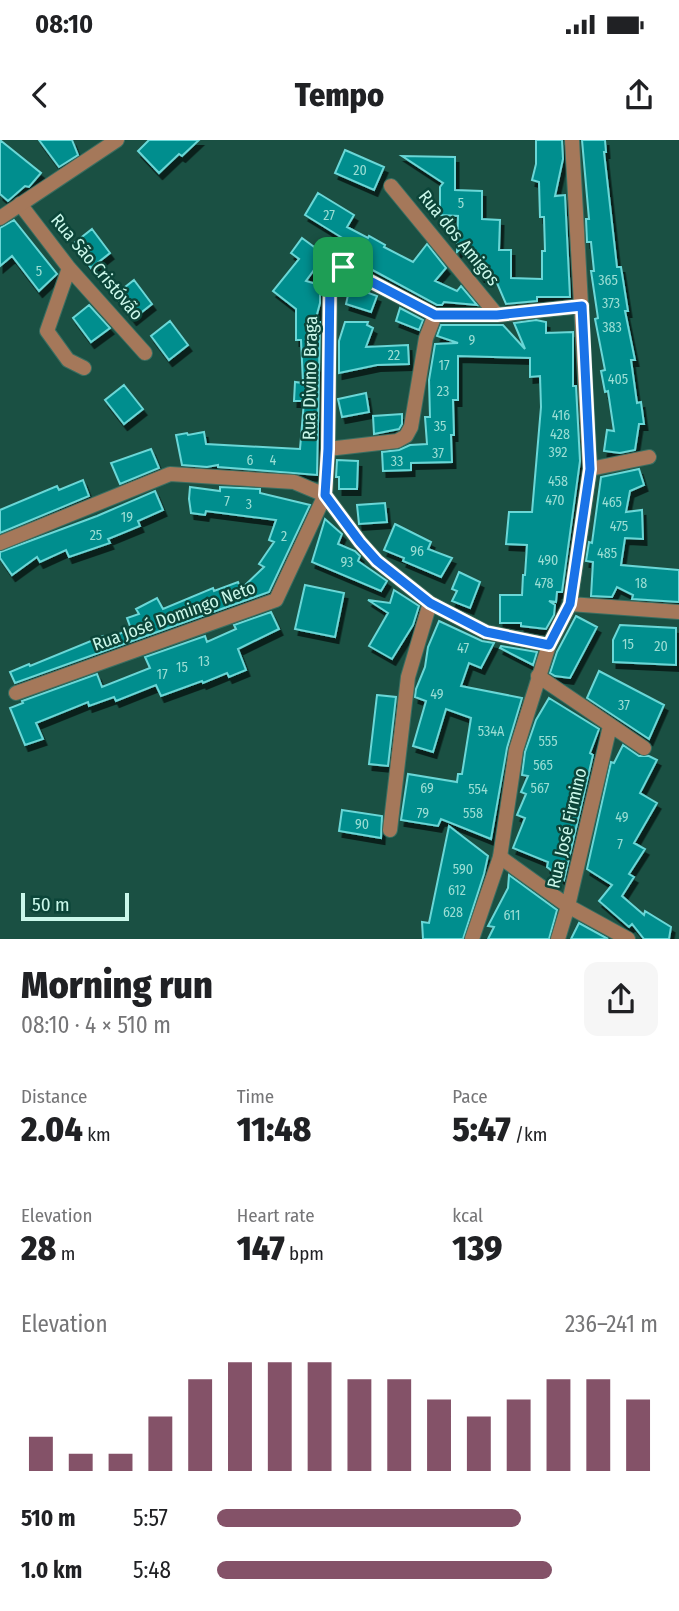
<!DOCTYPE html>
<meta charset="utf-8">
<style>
body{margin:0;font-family:"Fira Sans Condensed",sans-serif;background:#f6f6f6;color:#202124;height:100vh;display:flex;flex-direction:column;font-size:26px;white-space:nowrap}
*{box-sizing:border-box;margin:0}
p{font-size:23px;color:#757577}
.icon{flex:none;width:38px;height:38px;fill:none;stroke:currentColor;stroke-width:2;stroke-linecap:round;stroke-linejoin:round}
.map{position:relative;height:799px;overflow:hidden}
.drawer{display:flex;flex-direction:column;background:#fff;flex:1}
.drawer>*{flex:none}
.scale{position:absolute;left:21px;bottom:18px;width:108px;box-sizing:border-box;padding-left:7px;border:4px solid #cbf8eb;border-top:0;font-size:19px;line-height:24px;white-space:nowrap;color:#cbf8eb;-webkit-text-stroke:5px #0c4539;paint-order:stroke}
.pin{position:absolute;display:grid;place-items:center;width:60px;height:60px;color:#fff;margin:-30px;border-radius:14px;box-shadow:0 4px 10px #0006}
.round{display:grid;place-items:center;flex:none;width:74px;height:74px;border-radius:14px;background:#f6f6f6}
.head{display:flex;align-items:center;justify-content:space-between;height:119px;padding:0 21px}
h1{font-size:38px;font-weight:800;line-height:52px}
.metrics{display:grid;grid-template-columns:repeat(3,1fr);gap:10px;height:119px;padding:7px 21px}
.metrics div{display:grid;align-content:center}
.metrics b{font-size:35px;font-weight:800}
.metrics small{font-size:19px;font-weight:400}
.metrics p{font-size:19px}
.chart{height:196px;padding:14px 21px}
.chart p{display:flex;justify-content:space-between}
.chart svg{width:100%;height:126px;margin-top:7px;stroke:#845268;stroke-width:6}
ul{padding:0 21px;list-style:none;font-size:23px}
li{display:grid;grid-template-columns:112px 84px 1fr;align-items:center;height:52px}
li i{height:18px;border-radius:9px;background:#845268}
.status{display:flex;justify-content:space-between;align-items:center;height:49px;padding:0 35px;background:#fff;direction:ltr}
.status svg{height:19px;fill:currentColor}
header{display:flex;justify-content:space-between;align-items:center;height:91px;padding:0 21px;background:#fff;font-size:32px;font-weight:800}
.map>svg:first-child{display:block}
</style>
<div class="status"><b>08:10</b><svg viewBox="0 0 49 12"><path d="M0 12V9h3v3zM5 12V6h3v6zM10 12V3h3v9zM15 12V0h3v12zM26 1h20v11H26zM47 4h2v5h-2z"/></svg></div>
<header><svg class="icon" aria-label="back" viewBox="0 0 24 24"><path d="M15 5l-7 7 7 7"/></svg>Tempo<svg class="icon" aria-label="share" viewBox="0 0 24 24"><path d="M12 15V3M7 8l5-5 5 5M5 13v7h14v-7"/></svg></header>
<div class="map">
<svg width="679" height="799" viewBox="0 0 679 799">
<defs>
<filter id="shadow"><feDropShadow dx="3.5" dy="6" stdDeviation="0" flood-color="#0009"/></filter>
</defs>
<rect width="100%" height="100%" fill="#1a5043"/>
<path fill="#068e8e" stroke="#6ad7d7" stroke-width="2" filter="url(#shadow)" d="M0,0L41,33L29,47L25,46L8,61L0,54Z
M39,0H72L78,15L59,27Z
M149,0H199L182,16L179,14L159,33L138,11Z
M536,0H562L563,19L555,56L565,55L570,157H537V161L506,164L494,136H481L466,102L457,112L458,76L440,75V47L443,43L402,16L455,17V50L482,51V79L500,80L499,110H511V138L542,139V111H545L544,77H540L539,42L532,40L536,24Z
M582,0H605L606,12H604L617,127H621L628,171H625L635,220H631L637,263L641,262L644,284H639L635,310L620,313L604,311L607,290L614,291L608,251L605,252L601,231L605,230L595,179L598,178L591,131H594L591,102H587L586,79H589Z
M345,10L384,27L374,50L335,33Z
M318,53L354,75L347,87L368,98L369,96L385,105L384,107L413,122L427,104L446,128L435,141L457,151L461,146L477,165L444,162L442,165H437L354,120L336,113L344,99L305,75Z
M14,80L57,134L39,151L12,116L0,126V88Z
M92,89L110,113L91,128L73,104Z
M302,98L325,115L306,141L320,145V163L315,182H320L317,335L218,327V325L207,327L182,325L176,295L187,293L188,295L204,292L206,304L300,309L304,261H294L295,242L303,243L301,200H296V169L273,151L299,119L291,113Z
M134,140L152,164L133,179L115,155Z
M350,146L377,156L371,172L346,164Z
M89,165L110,188L91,202L73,178Z
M400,168L423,180L419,190L396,181Z
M536,180L546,182V193L573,192V246H576L580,321L562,452H557L556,462L549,461L555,465L554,475L546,489L521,486V483H500V455H522L523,435H525L527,405L506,404L509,372H532L541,267L540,236L530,237V218L458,216V260H453L454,295H451L452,322L411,323V330L383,331L382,312L399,310L410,305L427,304L425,277H430L429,240L435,204L458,203L437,196L441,185H503L525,209L514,183Z
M170,181L188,205L169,220L151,196Z
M345,182H368L367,185L373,188L366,207L408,205L409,224L377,225L339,233V201Z
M124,245L143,269L124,284L105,260Z
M366,253L369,272L342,277L338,259Z
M402,274V284L399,289L374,294L373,276Z
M151,309L159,328L120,344L111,323Z
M337,320L358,321L357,349H339V337H336Z
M639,329L644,345L630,351L626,372L642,370L643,399L625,398L621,425L679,430V462L632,459L633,455L617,447L612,457L591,456L593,422L586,421L589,402L592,403L601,337Z
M83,340L89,356L0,393V370L57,346L59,350Z
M190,347L220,351V347L260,349V353L310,365L269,452L15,543L10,532L29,524L30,526L103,496L105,500L131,489L127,478L139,474L136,469L157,458L163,469L213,448L214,451L238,442L241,449L264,427L259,424L274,402L269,400L276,380L206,371L205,375L191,373L189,359Z
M155,351L163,370L138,381L140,386L108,399L110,403L69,417L66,410L40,422L37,417L12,435L0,418V412L97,376Z
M385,363L387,382L359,384L357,365Z
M325,379L342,394L338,404L355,411L360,416L358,421L387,441L381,451L312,422Z
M395,384L431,402L428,409L452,418L441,437L403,421L404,418L384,410Z
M459,432L480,442L470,468L452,461L457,451L452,449Z
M305,445L344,453L335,497L295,489Z
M394,450L419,466L413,485L392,519L369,506L388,473L368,460L390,463Z
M271,472L279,489L238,509L246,530L229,537L227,533L203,543L202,541L161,556L156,545L116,561L114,557L89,566L88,562L36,583L43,599L25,605L10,568L23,563L22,561L97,534L102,547L150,528L145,517L205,496L207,502L236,489L234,485Z
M576,476L597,487L570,538L555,536L550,533L557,512Z
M439,481L482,501L494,503L481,528L469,523L461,546L522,558L507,608L491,699L441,679L438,686L401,680L408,634L457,642L458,634H462L471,578L446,569L433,612L413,606L426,561L415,557L416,549L425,527L428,507Z
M620,485L676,488V525L613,522V500Z
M501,506L537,512L533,525L500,508Z
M599,531L664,565L649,599L587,558Z
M377,555L396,557L388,626L369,624Z
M549,558L599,589L590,613L593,615L564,740L547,727L548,722L513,708L525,678L517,675L526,654L521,652L528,636L522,635L525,612L536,580Z
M623,605L639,616H649L657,620L640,653L657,663L634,703L645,709L629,734L634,737L622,756L644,775L645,771L671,787L669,799H644L632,784L629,787L599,761L612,745L587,729L611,622L614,623Z
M342,670L382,676L381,698L339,691Z
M449,686L488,716L484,734L463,799H423L422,782L429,783Z
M509,735L557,770L549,799H488L494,787L488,786L508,748Z
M579,783L608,799H571Z"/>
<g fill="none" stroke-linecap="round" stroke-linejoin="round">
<g stroke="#3a6e61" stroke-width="16">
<path id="minor" d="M391,46L497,175
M20,64L69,128L145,213
M69,128L47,191L68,220L84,228
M328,309L397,301L406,296L411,287L426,198L435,175
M590,329L649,317
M325,355L360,402L377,421L430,463L486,492L549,505
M0,403L170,334L294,342L325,355
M538,536L644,608
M16,553L276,460L325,355L328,309L330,137L336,129L343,127L435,175H497L582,166
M390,690L408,537L430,463
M500,717L568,766L628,799
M558,799L568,766L610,586"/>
</g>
<g stroke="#3a6e61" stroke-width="16">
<path id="tertiary" d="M0,78L117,0
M570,464L679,472
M472,799L500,717L516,610L549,505L570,464L590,329L572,0"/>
</g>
<use href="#minor" stroke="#a5785a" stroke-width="14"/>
<use href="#tertiary" stroke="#a5785a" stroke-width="14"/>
</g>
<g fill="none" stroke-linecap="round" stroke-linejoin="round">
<g stroke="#fff" stroke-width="14">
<path id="route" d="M343,127L435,175H497L582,166L590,329L570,464L549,505L486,492L430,463L377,421L360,402L325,355L328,309L330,137L336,129Z"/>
</g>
<use href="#route" stroke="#1a73e8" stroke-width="9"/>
</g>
<g text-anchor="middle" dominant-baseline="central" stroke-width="5" stroke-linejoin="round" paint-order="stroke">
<g font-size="14" fill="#9aded4">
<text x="360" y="30">20</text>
<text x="461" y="63">5</text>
<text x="329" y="75">27</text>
<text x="39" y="131">5</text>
<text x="608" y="140">365</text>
<text x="611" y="163">373</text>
<text x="612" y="187">383</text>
<text x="472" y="200">9</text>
<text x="394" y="215">22</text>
<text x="444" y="225">17</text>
<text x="618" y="239">405</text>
<text x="443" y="251">23</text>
<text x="561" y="275">416</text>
<text x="440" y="286">35</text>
<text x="560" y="294">428</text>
<text x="558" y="312">392</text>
<text x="438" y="313">37</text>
<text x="250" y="320">6</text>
<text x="273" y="320">4</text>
<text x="397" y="321">33</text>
<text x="558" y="341">458</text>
<text x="555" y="360">470</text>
<text x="227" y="361">7</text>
<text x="612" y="362">465</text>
<text x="249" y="364">3</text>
<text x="127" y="377">19</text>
<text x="619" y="386">475</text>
<text x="96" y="395">25</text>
<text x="284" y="396">2</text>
<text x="417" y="411">96</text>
<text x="607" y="413">485</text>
<text x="548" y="420">490</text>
<text x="347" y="422">93</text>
<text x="544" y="443">478</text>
<text x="641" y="443">18</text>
<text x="628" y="504">15</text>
<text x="661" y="506">20</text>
<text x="463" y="508">47</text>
<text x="204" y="521">13</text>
<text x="182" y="527">15</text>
<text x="162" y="534">17</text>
<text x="437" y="554">49</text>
<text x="624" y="565">37</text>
<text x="491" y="591">534A</text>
<text x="548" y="601">555</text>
<text x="543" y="625">565</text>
<text x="427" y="648">69</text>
<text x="540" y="648">567</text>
<text x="478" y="649">554</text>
<text x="423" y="673">79</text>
<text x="473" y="673">558</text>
<text x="622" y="677">49</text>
<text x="362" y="684">90</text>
<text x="620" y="704">7</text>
<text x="463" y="729">590</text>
<text x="457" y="750">612</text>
<text x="453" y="772">628</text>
<text x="512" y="775">611</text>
</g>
<g font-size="18" fill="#cbf8eb" stroke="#0c4539">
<text transform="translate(459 98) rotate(51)">Rua dos Amigos</text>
<text transform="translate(97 127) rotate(50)">Rua São Cristóvão</text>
<text transform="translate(310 238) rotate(-89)">Rua Divino Braga</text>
<text transform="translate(174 476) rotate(-20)">Rua José Domingo Neto</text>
<text transform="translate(567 688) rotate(-77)">Rua José Firmino</text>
</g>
</g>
</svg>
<div class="scale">50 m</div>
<div class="pin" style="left:343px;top:127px;background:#1e9e55"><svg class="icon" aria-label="arrive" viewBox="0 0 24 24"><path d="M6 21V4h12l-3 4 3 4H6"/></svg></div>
</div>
<section class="drawer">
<div class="head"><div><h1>Morning run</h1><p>08:10 · 4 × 510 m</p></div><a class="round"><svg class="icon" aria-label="share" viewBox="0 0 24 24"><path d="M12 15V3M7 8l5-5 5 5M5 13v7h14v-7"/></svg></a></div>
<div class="metrics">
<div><p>Distance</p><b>2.04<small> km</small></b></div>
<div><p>Time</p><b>11:48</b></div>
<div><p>Pace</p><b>5:47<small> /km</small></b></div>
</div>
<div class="metrics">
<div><p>Elevation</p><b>28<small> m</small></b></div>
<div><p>Heart rate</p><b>147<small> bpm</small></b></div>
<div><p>kcal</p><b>139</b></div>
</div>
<div class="chart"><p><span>Elevation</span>236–241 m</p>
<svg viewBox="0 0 160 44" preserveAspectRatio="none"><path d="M5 44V32M15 44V38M25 44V38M35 44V25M45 44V12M55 44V6M65 44V6M75 44V6M85 44V12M95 44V12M105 44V19M115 44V25M125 44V19M135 44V12M145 44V12M155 44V19"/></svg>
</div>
<ul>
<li><b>510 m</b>5:57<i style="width:69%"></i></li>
<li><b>1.0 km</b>5:48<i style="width:76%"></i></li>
</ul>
</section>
